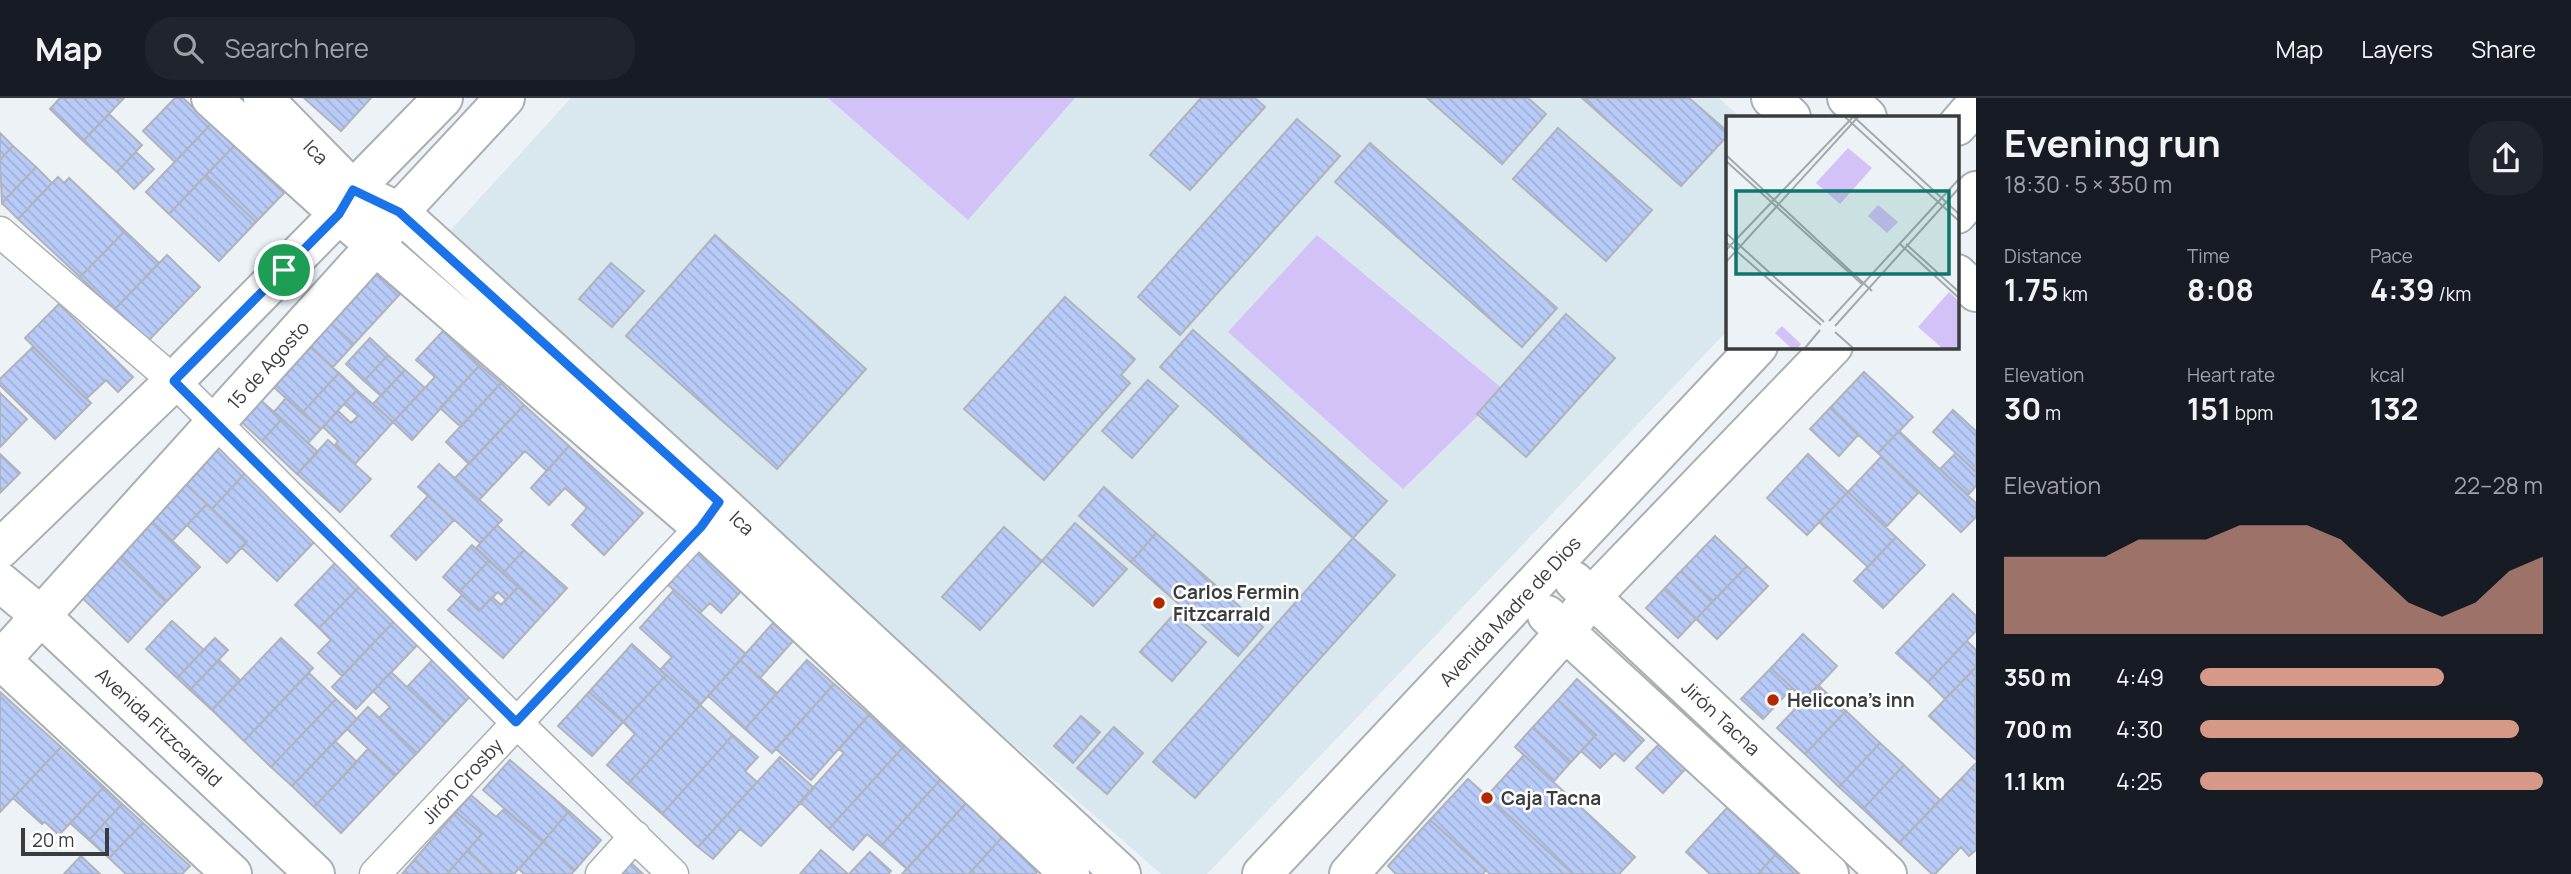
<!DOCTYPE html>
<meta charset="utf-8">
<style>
body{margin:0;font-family:Manrope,sans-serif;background:#20242c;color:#f1f3f6;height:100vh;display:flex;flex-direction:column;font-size:26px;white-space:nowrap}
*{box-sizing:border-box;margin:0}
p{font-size:23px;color:#9ea1a6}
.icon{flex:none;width:38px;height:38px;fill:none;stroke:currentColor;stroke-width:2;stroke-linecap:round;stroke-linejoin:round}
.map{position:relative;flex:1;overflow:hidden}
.panel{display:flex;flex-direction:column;background:#171b24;width:595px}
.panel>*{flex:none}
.scale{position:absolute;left:21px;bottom:18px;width:88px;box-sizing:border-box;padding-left:7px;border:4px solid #3a3c3e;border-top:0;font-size:19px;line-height:24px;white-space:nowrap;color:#3a3c3e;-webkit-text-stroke:5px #fff;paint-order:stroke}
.pin{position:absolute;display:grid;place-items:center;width:60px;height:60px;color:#fff;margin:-30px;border:4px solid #fff;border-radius:50%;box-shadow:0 2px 7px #0007}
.round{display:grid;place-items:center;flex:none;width:74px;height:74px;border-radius:28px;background:#20242c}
.headline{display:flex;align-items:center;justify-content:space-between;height:119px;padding:0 28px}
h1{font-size:38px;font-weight:700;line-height:52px}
.metrics{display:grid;grid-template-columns:repeat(3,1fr);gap:10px;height:119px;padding:7px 28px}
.metrics div{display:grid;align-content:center}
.metrics b{font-size:30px;font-weight:700}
.metrics small{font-size:19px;font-weight:400}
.metrics p{font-size:19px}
.chart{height:196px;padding:14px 28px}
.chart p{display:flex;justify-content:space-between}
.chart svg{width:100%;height:126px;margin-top:7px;fill:#d69987;opacity:.7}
ul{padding:0 28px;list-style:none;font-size:23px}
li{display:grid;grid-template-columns:112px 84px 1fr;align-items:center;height:52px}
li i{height:18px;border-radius:9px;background:#d69987}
header{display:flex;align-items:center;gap:42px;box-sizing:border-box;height:98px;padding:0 35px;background:#171b24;border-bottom:2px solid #363941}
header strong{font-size:33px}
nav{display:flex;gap:38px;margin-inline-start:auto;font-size:24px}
.search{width:490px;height:63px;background:#20242c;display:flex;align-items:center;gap:18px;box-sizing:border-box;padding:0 24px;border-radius:28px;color:#9ea1a6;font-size:26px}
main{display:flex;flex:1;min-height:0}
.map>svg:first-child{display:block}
</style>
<header>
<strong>Map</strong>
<div class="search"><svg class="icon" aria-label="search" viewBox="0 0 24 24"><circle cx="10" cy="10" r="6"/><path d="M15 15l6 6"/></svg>Search here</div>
<nav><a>Map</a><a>Layers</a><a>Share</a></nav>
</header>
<main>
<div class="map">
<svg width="1976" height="776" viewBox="0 0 1976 776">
<defs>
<pattern id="building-back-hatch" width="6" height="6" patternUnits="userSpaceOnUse" patternTransform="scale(1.75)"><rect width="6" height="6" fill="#b8cbf8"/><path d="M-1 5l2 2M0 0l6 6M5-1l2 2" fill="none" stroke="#9fafd6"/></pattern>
</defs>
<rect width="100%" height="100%" fill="#ecf2f6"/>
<path fill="#d9e7ef" d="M571,0H1719L1740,19H1728L1727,233L1207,776H1161L440,144Z"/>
<path fill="#d3c2f8" d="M828,0H1075L968,122Z
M1317,137L1504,292L1403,391L1228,234Z"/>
<path fill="url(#building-back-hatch)" stroke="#b0b3b9" stroke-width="2" d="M60,0H124L83,43L50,11Z
M175,0H183L211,26L175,64L143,33Z
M304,0H371L341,33Z
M1201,0H1255L1265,9L1190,92L1150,57Z
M1427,0H1528L1546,16L1502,66Z
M1582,0H1689L1728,34V37L1681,88Z
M109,16L142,47L117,74L83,43Z
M1297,21L1340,58L1180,237L1138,199Z
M211,26L234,48L169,116L146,94Z
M1558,30L1652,112L1606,163L1513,81Z
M0,35L13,48L0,62Z
M1370,45L1557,210L1522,249L1335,84Z
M13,48L36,69L2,105L0,62Z
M234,48L284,95L256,124L206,77Z
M136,54L154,71L134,91L117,74Z
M36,69L52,85L18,121L2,105Z
M206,77L256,124L219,163L169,116Z
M58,79L64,85L69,80L125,133L80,179L18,121Z
M125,133L159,165L114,212L80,179Z
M715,137L866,271L777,371L626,238Z
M167,157L200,189L148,243L114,212Z
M611,165L644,193L612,229L579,201Z
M370,169L400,196L354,246L324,219Z
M1065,199L1135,261L1121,277L1130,285L1044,382L964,311Z
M59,206L133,279L118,294L106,282L86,301L25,240Z
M1566,216L1615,260L1526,359L1477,316Z
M324,219L354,246L333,269L302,242Z
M1193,232L1387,403L1353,440L1160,269Z
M443,233L480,267L412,342L393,324L435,279L416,262Z
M370,240L388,257L364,283L346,266Z
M302,242L339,275L302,315L266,282Z
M33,249L91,305L55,341L0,287V281Z
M388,257L405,272L381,298L364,283Z
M480,267L501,285L461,329L440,310Z
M405,272L425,290L393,324L373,306Z
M1864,274L1913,319L1878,355L1830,310Z
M339,275L357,292L321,331L302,315Z
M1148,282L1178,308L1132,360L1102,333Z
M501,285L524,307L469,366L446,344Z
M357,292L393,324L355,366L335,347L338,343L323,329L338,313L351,325L358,318L344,306Z
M0,295L27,321L0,349Z
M256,298L282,321L262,343L237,320Z
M286,300L321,331L308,345L274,314Z
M524,307L569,348L547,373L525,353L479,402L455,380Z
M1830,310L1858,337L1839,358L1810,331Z
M1953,312L1976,333V374L1933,334Z
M282,321L318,354L297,376L262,343Z
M1899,333L1976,405V419L1961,434L1878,355Z
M213,341L247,373L212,411L177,378Z
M328,342L371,381L340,414L297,376Z
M569,348L643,415L604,457L572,427L587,410L565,390L549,407L531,390Z
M1956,355L1976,374V388L1968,397L1940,371Z
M0,356L20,375L0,395Z
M1808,356L1848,394L1807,437L1767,400Z
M1881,359L1919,394L1886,429L1848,394Z
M439,366L502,422L480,445L418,389Z
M247,373L318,440L277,483L241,449L247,444L212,411Z
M177,378L207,406L172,443L142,414Z
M1104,389L1156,435L1131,464L1079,418Z
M1848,394L1896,439L1868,469L1819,424Z
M428,398L454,422L416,462L391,438Z
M207,406L247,444L227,465L187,427Z
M142,414L200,469L166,504L109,449Z
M1075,425L1127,471L1093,508L1042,463Z
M497,427L524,452L503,475L476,450Z
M1004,429L1042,463L980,532L942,499Z
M1156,435L1213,485L1188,514L1131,464Z
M1715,438L1747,468L1713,503L1681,473Z
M1896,439L1925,467L1883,510L1854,483Z
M1353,440L1395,477L1195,700L1153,664Z
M472,447L489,463L459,494L443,479Z
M109,449L166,504L128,544L71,489Z
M700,451L744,490L721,515L710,505L700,515L668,487Z
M524,452L567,490L545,514L503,475Z
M340,460L365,483L319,530L295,507Z
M489,463L518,489L506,502L498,494L479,513L459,494Z
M1747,468L1768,488L1717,541L1696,521Z
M1681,473L1713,503L1696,521L1664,491Z
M365,483L400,517L342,578L318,555L331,542L319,530Z
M1213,485L1263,529L1238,558L1188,514Z
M518,489L545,514L503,560L448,512L462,497L479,513L492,499L501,507Z
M1664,491L1696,521L1678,540L1646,510Z
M674,492L746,556L700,607L660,572L672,559L640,530Z
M1953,496L1976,518V533L1928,584L1896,555Z
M1174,516L1206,544L1172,583L1140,554Z
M400,517L424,540L356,611L332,589Z
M172,523L204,552L177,580L146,551Z
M773,525L793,543L760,580L740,562Z
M1803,536L1837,568L1805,602L1771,570Z
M215,540L228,552L190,592L177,580Z
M281,540L313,570L244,643L212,612Z
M1967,543L1976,552V569L1945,601L1928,584Z
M632,546L666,577L623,624L589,594Z
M440,554L478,590L445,625L407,589Z
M219,562L240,582L212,612L190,592Z
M740,562L777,595L745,631L708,598Z
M807,562L834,586L772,655L745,631Z
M1976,569L1975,605L1976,662L1929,618Z
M1771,570L1792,590L1763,621L1741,601Z
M391,574L445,625L417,655L379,620L390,609L373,593Z
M309,575L336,601L271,669L244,643Z
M666,577L700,607L628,686L607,667L635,636L623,624Z
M1577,581L1644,642L1624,663L1615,655L1600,670L1581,653L1596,637L1558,602Z
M834,586L869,617L811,682L776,651Z
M1818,587L1846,613L1805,656L1777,630Z
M0,594L61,649L0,714Z
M589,594L623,624L592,658L558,628Z
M336,601L357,621L292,688L271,669Z
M1558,602L1596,637L1571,664L1533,629Z
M700,607L733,637L662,716L628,686Z
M368,609L417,655L396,677L347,631Z
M1846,613L1880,645L1839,689L1805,656Z
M869,617L904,648L829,731L800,704L844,655L839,651Z
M1081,618L1100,634L1073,665L1054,648Z
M1114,629L1143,655L1107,696L1077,670Z
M1533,629L1571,664L1553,684L1515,649Z
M733,637L758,659L745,673L757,684L698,749L662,716Z
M335,643L357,664L314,709L292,688Z
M1662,643L1689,667L1663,695L1636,670Z
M1880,645L1904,667L1863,711L1839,689Z
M904,648L941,681L881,748L867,736L853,752L829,731Z
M61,649L104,689L59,737L45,724L42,726L13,700Z
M368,651L396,677L341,735L314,709Z
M1524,657L1635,759L1619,776H1573L1487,698Z
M780,659L814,690L761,748L740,731L713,761L698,749Z
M510,662L569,713L543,744L483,692Z
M1976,665V695L1961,681Z
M1904,667L1940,702L1899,745L1863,711Z
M941,681L967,704L907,771L881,748Z
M1468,681L1487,698L1573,776H1490L1430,722Z
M1961,681L1976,695V752L1969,758L1961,749L1935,776H1932L1899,745Z
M104,689L122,706L89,742L70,725Z
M471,697L496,719L504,711L543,744L514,776H493L467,753L482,736L456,714Z
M967,704L1004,737L969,776H902Z
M122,706L143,725L109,760L89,742Z
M1727,710L1777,755L1758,776H1710L1686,754Z
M569,713L601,742L575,772L543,744Z
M456,714L482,736L447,776H430L414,762Z
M1430,722L1486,772L1483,776H1396L1388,768Z
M143,725L190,768L182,776H126L109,760Z
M1004,737L1041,770L1035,776H969Z
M543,744L575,772L571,776H524L519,771Z
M821,752L848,776H800Z
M467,753L493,776H447Z
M870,754L891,773L888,776H849Z
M1777,755L1800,776H1758Z
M81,758L100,776H64Z
M627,761L643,776H614Z
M414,762L430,776H402Z"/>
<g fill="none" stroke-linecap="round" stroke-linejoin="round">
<g stroke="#a9afb3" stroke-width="33">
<path id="street" d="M0,134L174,283L516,624L673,776
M375,776L701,429L713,412
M601,776L635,738"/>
</g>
<g stroke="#a9afb3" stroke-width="42">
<path id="secondary" d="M211,0L339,116L701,429L1070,776
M263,0L353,92L399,114L719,404L1121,776
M1771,0L1791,19
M1847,0L1867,19
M1957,28L1976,6
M1957,116L1976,93
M1957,176L1976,194
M0,451L174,283L339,116L353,92L443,0
M1574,483L1887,776
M0,484L41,518L315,776
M1547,517L1829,776
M0,561L232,776
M0,563L376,147L399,114L505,0
M1262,776L1758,248
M1349,776L1566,533L1592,498L1833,248"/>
</g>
<use href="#street" stroke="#fff" stroke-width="30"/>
<use href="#secondary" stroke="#fff" stroke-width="38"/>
</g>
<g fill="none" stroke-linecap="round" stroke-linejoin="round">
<g stroke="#fff" stroke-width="14">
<path id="route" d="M353,92L399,114L719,404L701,429L516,624L174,283L339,116Z"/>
</g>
<use href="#route" stroke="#1a73e8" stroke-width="9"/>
</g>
<g fill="#b42a00" stroke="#fff" stroke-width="2.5">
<circle cx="1159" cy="505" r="7"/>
<circle cx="1773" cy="602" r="7"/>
<circle cx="1487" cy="700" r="7"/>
</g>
<g text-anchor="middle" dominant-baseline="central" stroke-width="5" stroke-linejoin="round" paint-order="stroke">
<g font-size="19" fill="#3a3c3e" stroke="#fff">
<text transform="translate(316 54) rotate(45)">Ica</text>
<text transform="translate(268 267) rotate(-48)">15 de Agosto</text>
<text transform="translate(742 425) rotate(43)">Ica</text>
<text transform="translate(1510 513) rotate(-47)">Avenida Madre de Dios</text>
<text transform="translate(1721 620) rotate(43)">Jirón Tacna</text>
<text transform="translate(159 629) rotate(43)">Avenida Fitzcarrald</text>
<text transform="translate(462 683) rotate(-47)">Jirón Crosby</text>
</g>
<g font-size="19" font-weight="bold" fill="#3a3c3e" stroke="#fff" text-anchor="start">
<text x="1173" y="494">Carlos Fermin<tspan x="1173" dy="22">Fitzcarrald</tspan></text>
<text x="1787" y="602">Helicona's inn</text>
<text x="1501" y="700">Caja Tacna</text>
</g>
</g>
<g transform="translate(1726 18)">
<rect width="233" height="233" fill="#ecf2f6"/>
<path d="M223,176L233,185V232H216L192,211ZM56,210L75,228L72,232H65L49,217Z" fill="#d3c2f8"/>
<path d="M122,32L146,52L114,88L90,67ZM152,89L172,106L161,117L142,100Z" fill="#d3c2f8"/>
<path fill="none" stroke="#a5a9ac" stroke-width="2" d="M119,1L233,105M128,1L233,98M0,39L146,175M0,45L137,169M0,117L98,206M0,126L95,209M174,128L233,182M180,128L233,176M0,134L127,1M0,146L132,1M103,205L233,63M109,210L233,72M109,216L127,232M79,232L94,214"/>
<path fill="#0f766e" fill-opacity="0.15" stroke="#0f766e" stroke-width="3.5" d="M10,75H223V158H10Z"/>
<rect width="233" height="233" fill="none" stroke="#3a3c3e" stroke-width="3.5"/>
</g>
</svg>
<div class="scale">20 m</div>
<div class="pin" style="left:284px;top:172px;background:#1e9e55"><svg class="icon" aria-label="arrive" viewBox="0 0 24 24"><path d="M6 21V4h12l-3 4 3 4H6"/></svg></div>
</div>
<section class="panel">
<div class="headline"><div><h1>Evening run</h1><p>18:30 · 5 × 350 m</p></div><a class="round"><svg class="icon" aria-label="share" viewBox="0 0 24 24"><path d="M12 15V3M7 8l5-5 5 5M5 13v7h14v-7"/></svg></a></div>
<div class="metrics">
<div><p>Distance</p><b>1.75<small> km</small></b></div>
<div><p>Time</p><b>8:08</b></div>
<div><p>Pace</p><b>4:39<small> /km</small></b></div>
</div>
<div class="metrics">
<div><p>Elevation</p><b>30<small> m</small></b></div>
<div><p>Heart rate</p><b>151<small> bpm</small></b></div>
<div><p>kcal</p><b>132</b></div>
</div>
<div class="chart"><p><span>Elevation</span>22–28 m</p>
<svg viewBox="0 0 160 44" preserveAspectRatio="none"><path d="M0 44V17L10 17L20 17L30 17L40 11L50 11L60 11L70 6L80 6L90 6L100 11L110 22L120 33L130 38L140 33L150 22L160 17V44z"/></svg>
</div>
<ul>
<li><b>350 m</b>4:49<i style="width:71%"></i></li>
<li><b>700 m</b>4:30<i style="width:93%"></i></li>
<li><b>1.1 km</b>4:25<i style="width:100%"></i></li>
</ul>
</section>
</main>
